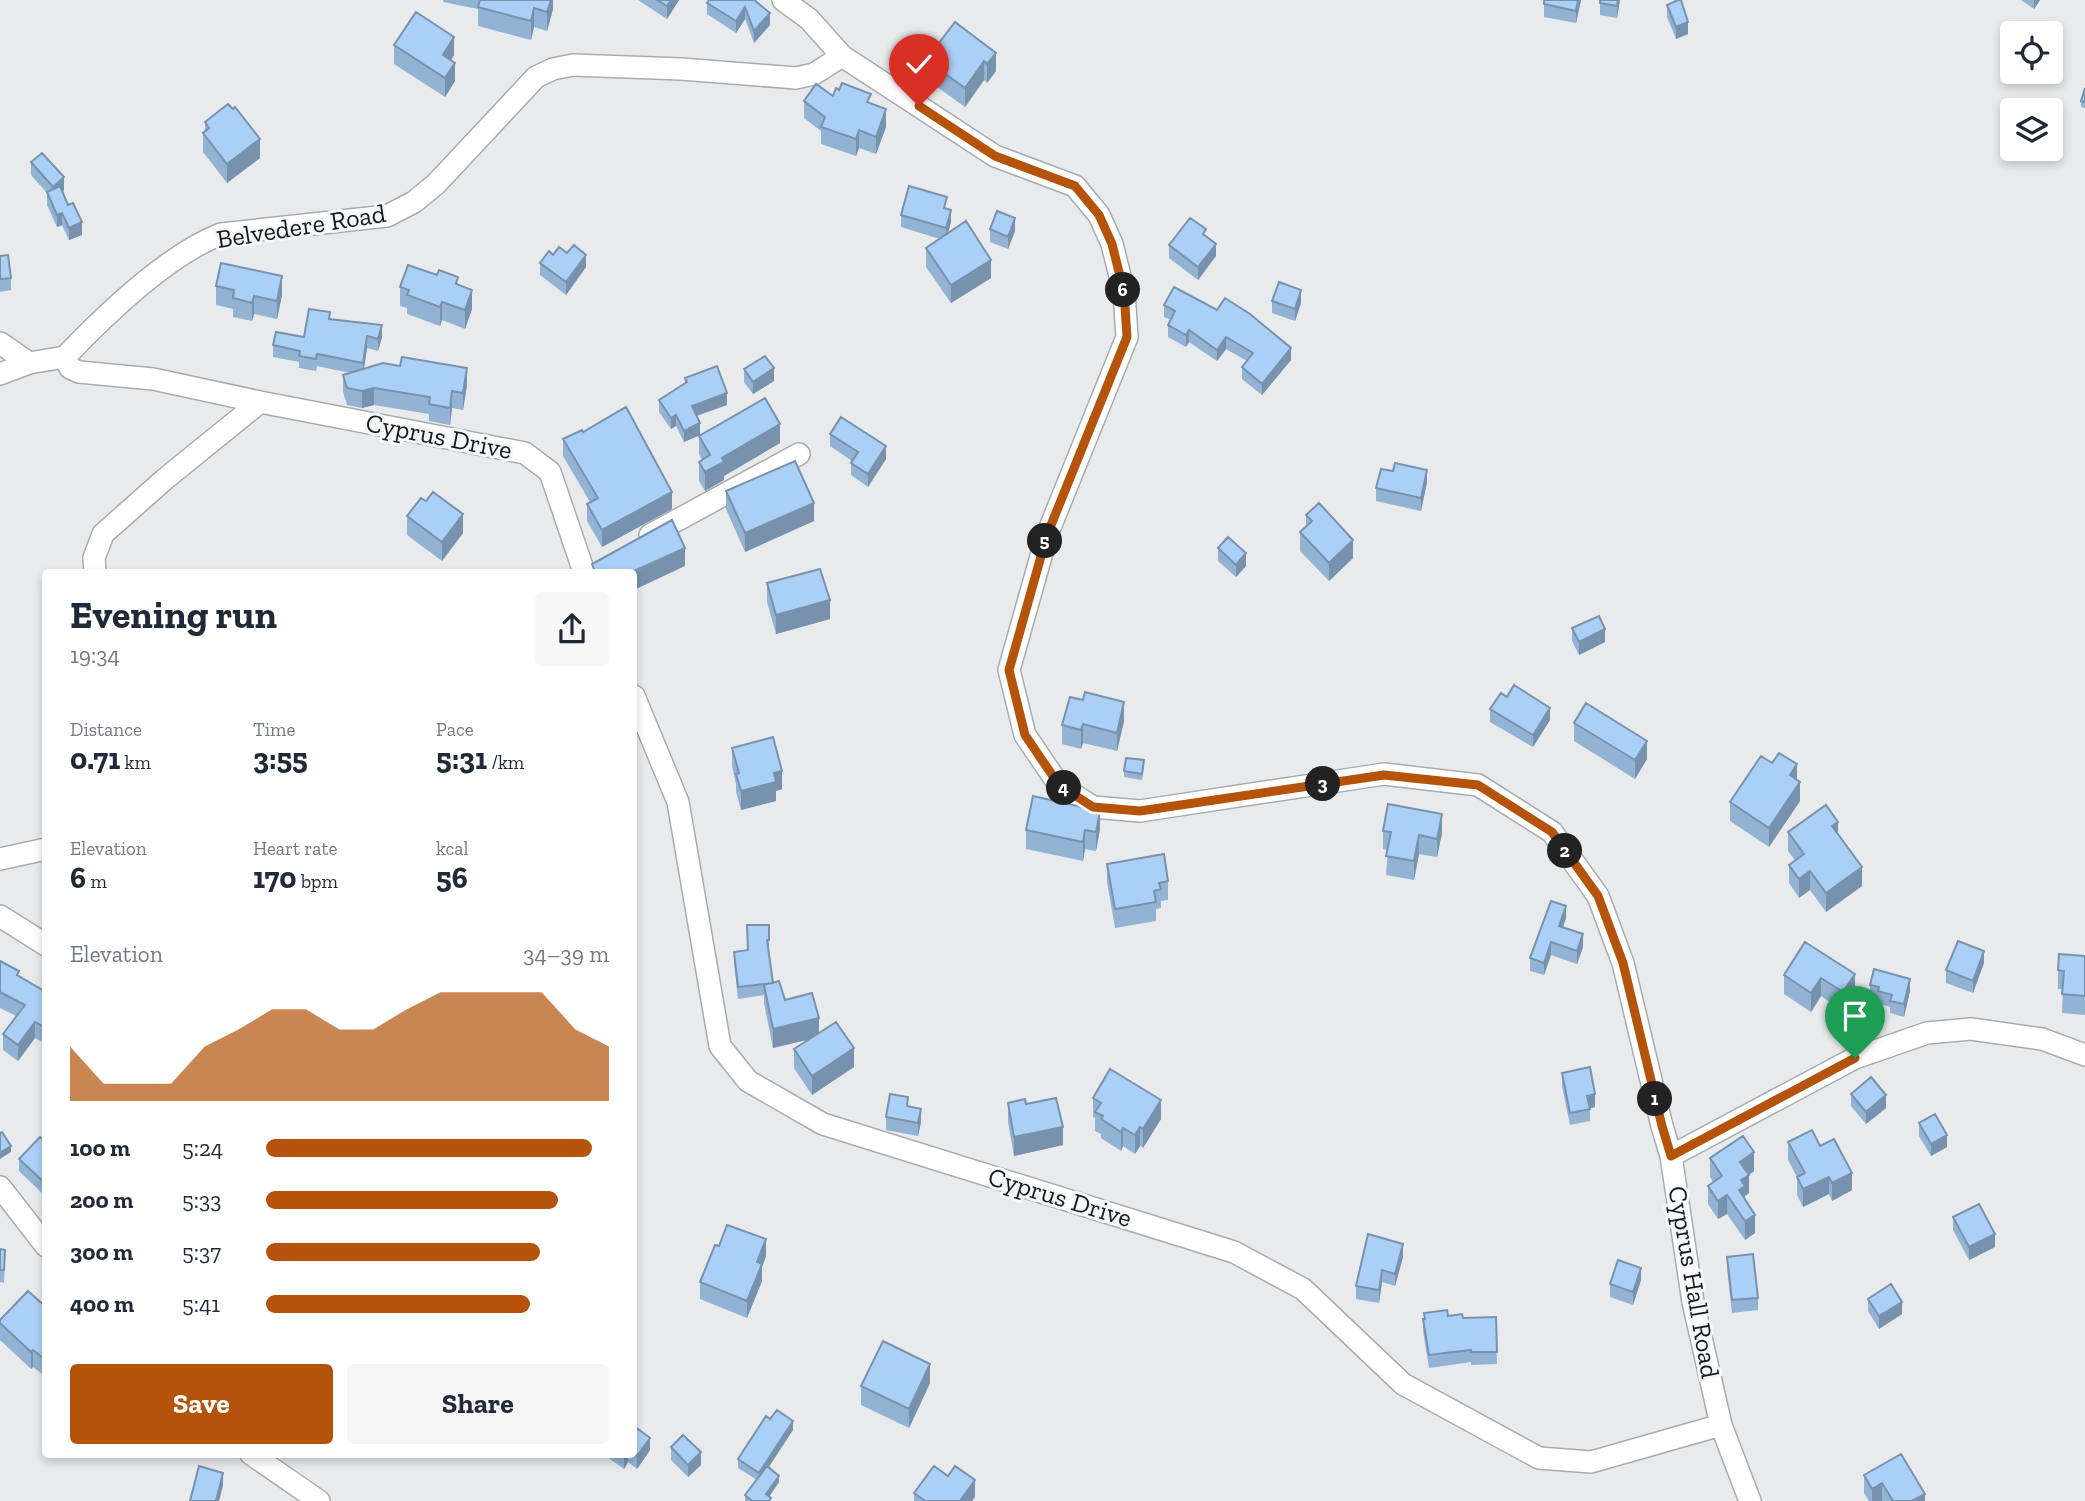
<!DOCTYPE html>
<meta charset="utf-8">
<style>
body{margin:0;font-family:"Zilla Slab",serif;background:#f6f6f7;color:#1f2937;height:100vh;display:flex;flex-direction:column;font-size:26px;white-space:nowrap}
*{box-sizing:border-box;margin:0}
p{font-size:23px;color:#747a83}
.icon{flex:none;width:38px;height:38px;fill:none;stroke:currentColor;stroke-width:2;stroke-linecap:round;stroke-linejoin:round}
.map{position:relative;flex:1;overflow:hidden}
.sheet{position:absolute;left:42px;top:569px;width:595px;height:889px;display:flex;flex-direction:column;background:#fff;border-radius:7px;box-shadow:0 4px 10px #0003}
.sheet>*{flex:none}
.buttons{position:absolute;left:2000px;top:21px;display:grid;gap:14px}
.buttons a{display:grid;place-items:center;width:63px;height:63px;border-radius:7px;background:#fff;box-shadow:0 4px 10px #0003;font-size:35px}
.pin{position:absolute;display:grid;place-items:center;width:60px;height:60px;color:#fff;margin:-72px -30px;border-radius:50% 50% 50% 0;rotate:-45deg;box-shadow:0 0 7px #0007}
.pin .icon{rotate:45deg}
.km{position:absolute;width:35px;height:35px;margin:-18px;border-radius:50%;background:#222;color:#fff;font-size:19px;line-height:35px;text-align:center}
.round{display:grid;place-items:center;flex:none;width:74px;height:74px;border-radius:7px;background:#f6f6f7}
.summary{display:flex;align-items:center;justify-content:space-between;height:119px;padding:0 28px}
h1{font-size:38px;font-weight:700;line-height:52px}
.figures{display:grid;grid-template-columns:repeat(3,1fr);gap:10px;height:119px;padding:7px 28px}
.figures div{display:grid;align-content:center}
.figures b{font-size:30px;font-weight:700}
.figures small{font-size:19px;font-weight:400}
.figures p{font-size:19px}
.chart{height:196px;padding:14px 28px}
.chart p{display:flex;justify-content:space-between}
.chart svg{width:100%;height:126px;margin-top:7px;fill:#b45309;opacity:.7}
.action{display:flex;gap:14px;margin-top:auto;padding:14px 28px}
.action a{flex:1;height:80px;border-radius:7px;background:#b45309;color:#fff;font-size:28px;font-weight:700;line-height:80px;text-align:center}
.action a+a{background:#f6f6f7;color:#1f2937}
ul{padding:0 28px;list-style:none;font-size:23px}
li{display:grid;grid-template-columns:112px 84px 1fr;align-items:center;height:52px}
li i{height:18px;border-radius:9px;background:#b45309}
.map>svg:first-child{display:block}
</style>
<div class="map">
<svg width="2085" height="1501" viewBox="0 0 2085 1501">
<rect width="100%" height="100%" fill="#e8eaec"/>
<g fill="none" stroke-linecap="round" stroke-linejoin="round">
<g stroke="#a9abad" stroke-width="24">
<path id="minor" d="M842,56L995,156L1075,186L1099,215L1112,244L1124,292L1127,337L1047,535L1009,670L1025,735L1059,785L1093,807L1140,811L1384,774L1478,785L1552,832L1598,896L1623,963L1662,1126L1671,1156L1693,1302L1721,1425L1750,1501
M0,343L29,363
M0,374L29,363L65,357
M260,402L525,453L550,472L584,572
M650,535L799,454
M95,572L94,558L103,534L165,479L260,402L153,379L79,372L70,368L65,357C105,315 167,255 221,234L387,216L414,202L436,184L536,77L553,69L573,65L681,69L796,78L814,74L842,56L809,19L783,0
M634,696L678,802L720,1046L748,1081L823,1124L1234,1252L1303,1289L1403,1384L1539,1458L1591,1462L1721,1425
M0,859L46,849
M0,916L46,945
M1671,1156L1855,1058L1927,1033L1971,1029L2042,1039L2085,1055
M0,1187L46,1246
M251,1454L319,1501"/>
</g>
<use href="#minor" stroke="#fff" stroke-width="21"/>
</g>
<path fill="#93b3d4" d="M443,0H553V9L547,31L534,27L531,40L478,26V9L443,2Z
M638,0H679L667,19Z
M756,0L770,25L754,43L745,19L736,33L707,14V3Z
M1581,0L1576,23L1544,17V4Z
M1600,0H1620L1617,18L1600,15Z
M2021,0H2040L2034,9Z
M1667,5L1688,34L1676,39L1667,17Z
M955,22L996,71L987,83L984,80L965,107L926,79V60Z
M394,45L454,55L451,60L455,81L445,97L394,64Z
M2085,88V108L2081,107V101Z
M833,96L871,103L886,127L876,154L859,148L856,156L821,144V131L804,118V101Z
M233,109L260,158L227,183L203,152V133L205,132V122Z
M31,162L64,190L62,191L82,235L69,240L62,225L57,227L47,205V193L31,175Z
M901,215L951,222L948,233L991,278L951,303L926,267V248L940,239L901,227Z
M990,229L1015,231L1008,249L990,242Z
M1206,236L1216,256L1198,280L1169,258V245Z
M567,253L586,267L566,295L540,275V263L553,255Z
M0,256L11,278V290L0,292Z
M458,285L472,309L465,329L442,320L440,326L407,314V308L400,306V287Z
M216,286L282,295L277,319L254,314L252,321L233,317V309L216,305Z
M1272,301L1301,303L1295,321L1272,313Z
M1164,305L1291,360L1262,395L1242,379V367L1247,361L1226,349L1217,361L1189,342L1186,347L1168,337V325L1171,320L1164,317Z
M330,319L382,337L378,351L367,348L364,369L467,385L463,410L452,408L450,425L429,421V414L374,405L362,408L347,405L343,392V375L350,373L317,366L316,371L299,368V362L273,357V345L304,337Z
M744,369L774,381L753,394L744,382Z
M685,378L727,405L697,416L700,435L780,443L724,476V480L705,491L699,481V462L702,460L699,454V436L700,435L684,442L676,426L671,429L659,412V400L685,383Z
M583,432L672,509L602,547L587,521V504L590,502L563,456V439Z
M830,434L886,459L868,487L851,475V463L852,461L830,446Z
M1427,482L1421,511L1376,501V488Z
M726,491L814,521L745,552L726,509Z
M1306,515L1353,558L1329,581L1300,551V532L1306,526Z
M407,516L463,533L442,561L407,535Z
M1218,548L1246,566L1236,577L1218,561Z
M767,583L830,619L776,634L767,602Z
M1572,628L1605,642L1579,655L1572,641Z
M1507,697L1550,720L1533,747L1490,722V709Z
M1124,721L1117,751L1083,743L1081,749L1062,744V725Z
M1574,723L1647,759L1635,779L1574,741Z
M732,748L782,789L776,791V801L741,810L736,792V784L732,766Z
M1144,766L1142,780L1124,777V771Z
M1797,779L1800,801L1769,847L1730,821V802Z
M1100,829L1096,851L1085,849L1083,861L1026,849V830Z
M1383,831L1442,833L1437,857L1419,854L1414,880L1386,875L1388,850L1383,849Z
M1788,832L1838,834L1862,886L1826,912L1810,890L1799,898L1789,883V865L1795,860L1788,851Z
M1107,864L1168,881V900L1161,901V908L1156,909V921L1115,928L1107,882Z
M1566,918L1563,927L1583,947L1577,964L1551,955L1544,975L1530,971V958Z
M769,925V951L773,982L785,1000L854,1067L812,1095L794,1068V1049L810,1039L773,1048L764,1003V995L738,999L734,963V952L748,950Z
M1805,942L1855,993L1843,1011L1821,996L1811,1012L1784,994V975Z
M2085,956V1015L2062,1013L2063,989H2058V970Z
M0,961L19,976L46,992V1044L35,1038L18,1061L3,1050V1034L16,1016L0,1008Z
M1984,963L1973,993L1946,983V970Z
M1870,985L1910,991L1904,1017L1890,1013V1007L1878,1003V999L1870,997Z
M1562,1073L1595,1107L1590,1108V1121L1570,1125L1562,1086Z
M1851,1094L1886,1108L1866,1124L1851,1106Z
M1093,1098L1161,1119L1143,1148L1140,1146L1135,1154L1123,1146L1121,1151L1101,1138V1134L1095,1131V1118L1093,1117Z
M1008,1103L1026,1104L1063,1145L1014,1156L1008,1122Z
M886,1117L921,1122L918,1136L886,1130Z
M1919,1123L1947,1147L1931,1156L1919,1136Z
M46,1142V1202L44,1200V1195L19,1171V1159Z
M1788,1142L1820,1146L1852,1190L1832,1201L1829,1194L1803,1207L1797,1195V1177L1788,1160Z
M1710,1158L1754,1171L1749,1175V1193L1745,1196V1199L1755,1233L1745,1240L1727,1214L1718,1219L1708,1204V1186L1713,1182L1710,1177Z
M1953,1217L1995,1247L1969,1260L1953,1230Z
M0,1249L5,1262L4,1283L0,1282Z
M766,1256L762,1267V1281L747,1318L700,1299V1282Z
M1403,1257L1395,1286L1382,1282L1379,1303L1356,1299V1286Z
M1727,1257L1758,1298V1310L1732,1313L1727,1269Z
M1641,1280L1633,1305L1610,1297V1284Z
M1868,1299L1902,1314L1879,1329L1868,1311Z
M46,1307V1377L33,1367L31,1369L0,1340V1320Z
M1424,1313L1463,1318L1496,1317L1497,1364L1471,1365V1362L1429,1368L1423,1331V1319H1424Z
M930,1383L909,1428L861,1405V1386Z
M770,1419L793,1430L768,1467L779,1482L769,1497L771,1501H745V1495L757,1480L738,1468V1459Z
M634,1426L650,1450L637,1469L628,1462L624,1469L610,1459V1454H634Z
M671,1447L701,1465L688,1477L671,1460Z
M1864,1475L1925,1501H1869L1864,1493Z
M914,1493L975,1497L972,1501H914Z"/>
<path fill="#7892ad" d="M551,0H553V9L547,31V12Z
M671,0H679L667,19V6Z
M1578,0H1581L1576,23V11Z
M1618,0H1620L1617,18V6Z
M2034,0H2040L2034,9Z
M745,7V19L736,33V21Z
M534,8V27L531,40V21Z
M770,13V25L754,43V31Z
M1688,22V34L1676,39V27Z
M454,37V55L443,74V55Z
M996,53V71L987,83V64Z
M984,61V80L965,107V88Z
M455,63V81L445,97V78Z
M886,109V127L876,154V137Z
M859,130V148L856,156V139Z
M260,139V158L227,183V164Z
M64,177V190L53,199V187Z
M951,210V222L946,240V228Z
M62,213V225L57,227V215Z
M1015,218V231L1008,249V237Z
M82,222V235L69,240V228Z
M1216,244V256L1198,280V267Z
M586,255V267L566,295V282Z
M991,260V278L951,303V285Z
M282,276V295L277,319V301Z
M472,290V309L465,329V310Z
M1301,290V303L1295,321V309Z
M254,296V314L252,321V303Z
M442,302V320L440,326V307Z
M382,325V337L378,351V339Z
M1189,330V342L1186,347V335Z
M367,336V348L363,375V363Z
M1226,337V349L1217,361V350Z
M1291,348V360L1262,395V384Z
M467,368V385L463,410V393Z
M774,368V381L753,394V382Z
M374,388V405L362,408V391Z
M452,391V408L450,425V408Z
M727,393V405L692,417V406Z
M676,415V426L671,429V418Z
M700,423V435L684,442V431Z
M780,424V443L724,476V480L705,491V472L722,458Z
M886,446V459L868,487V474Z
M1427,470V482L1421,511V498Z
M672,492V509L602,547V530Z
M814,503V521L745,552V533Z
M463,514V533L442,561V542Z
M1353,540V558L1329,581V563Z
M685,548V566L634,590V572Z
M1246,553V566L1236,577V565Z
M830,600V619L776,634V615Z
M1605,629V642L1579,655V642Z
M1124,702V721L1117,751V733Z
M1550,708V720L1533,747V735Z
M1083,724V743L1081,749V730Z
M1647,741V759L1635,779V760Z
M1797,764V783L1790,775Z
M782,771V789L776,791V801L741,810V791L774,773Z
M1800,782V801L1769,847V828Z
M1100,811V829L1096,851V832Z
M1442,814V833L1437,857V839Z
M1838,822V841L1832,826Z
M1085,830V849L1083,861V842Z
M1419,835V854L1414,880V861Z
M1862,867V886L1826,912V893Z
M1810,871V890L1799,898V879Z
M1566,906V918L1559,938V926Z
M1583,934V947L1577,964V951Z
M1551,942V955L1544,975V963Z
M1984,951V963L1973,993V981Z
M1855,974V993L1843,1011V992Z
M1821,978V996L1811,1012V993Z
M1910,979V991L1904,1017V1004Z
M819,1018V1037L773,1048V1029Z
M35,1022V1038L18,1061V1045Z
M854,1048V1067L812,1095V1076Z
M1595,1094V1107L1587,1109V1096Z
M1886,1095V1108L1866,1124V1112Z
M1161,1100V1119L1143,1148V1129Z
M921,1109V1122L918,1136V1123Z
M1063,1127V1145L1014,1156V1137Z
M1140,1127V1146L1135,1154V1135Z
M1123,1128V1146L1121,1151V1132Z
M1947,1135V1147L1931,1156V1144Z
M11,1146V1152L0,1159V1153Z
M1754,1152V1171L1749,1175V1193L1745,1196V1204L1739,1209L1740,1162Z
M1852,1173V1190L1832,1201V1183Z
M1829,1177V1194L1803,1207V1189Z
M1727,1195V1214L1718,1219V1201Z
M1755,1215V1233L1745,1240V1221Z
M1995,1234V1247L1969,1260V1247Z
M766,1239V1256L762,1267V1281L747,1318V1301L757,1262Z
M1403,1244V1257L1395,1286V1274Z
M1641,1268V1280L1633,1305V1292Z
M1382,1270V1282L1379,1303V1290Z
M1902,1302V1314L1879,1329V1316Z
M33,1350V1367L31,1369V1352Z
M930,1364V1383L909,1428V1409Z
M793,1421V1430L759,1482V1473Z
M650,1438V1450L637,1469V1456Z
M701,1452V1465L688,1477V1465Z
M625,1454H628V1462L624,1469V1456Z
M223,1473V1486L219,1501H216Z
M779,1476V1482L766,1501V1494Z
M975,1480V1497L972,1501H960Z
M1882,1483V1501H1872V1489Z
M1925,1494V1501H1912Z"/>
<path fill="#abd0f7" stroke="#7892ad" stroke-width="2" d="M480,0H551L547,12L534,8L531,21L478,7Z
M657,0H671L667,6Z
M709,0H754L770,13L754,31L745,7L736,21L707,3Z
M1544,0H1578L1576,11L1544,4Z
M1600,0H1618L1617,6L1600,3Z
M1678,0H1681L1688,22L1676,27L1667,5Z
M416,12L454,37L443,55L455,63L445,78L394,45Z
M955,22L996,53L987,64L984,61L965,88L926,60Z
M842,83L871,94L867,102L886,109L876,137L859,130L856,139L821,127L825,117L804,101L816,84L833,96L836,88L839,90Z
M2085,88V102L2081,101Z
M228,104L233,109L235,107L260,139L227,164L203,133L209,128L205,122Z
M42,153L64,177L53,187L31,162Z
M60,186L68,205L73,203L82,222L69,228L62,213L57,215L47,192Z
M909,186L947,197L944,208L951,210L946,228L901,215Z
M997,211L1015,218L1008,237L990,229Z
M1190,218L1206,229L1203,234L1216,244L1198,267L1169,245Z
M966,221L991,260L951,285L926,248Z
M574,245L586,255L566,282L540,263L549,251L553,255L559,247L567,253Z
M8,255L11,278L0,279V256Z
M221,263L282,276L277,301L254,296L252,303L233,298L234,290L216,286Z
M408,265L437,275L439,270L458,277L456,284L472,290L465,310L442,302L440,307L407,295L409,290L400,287Z
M1279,282L1301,290L1295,309L1272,301Z
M1174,287L1217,310L1225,298L1250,314L1291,348L1262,384L1242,367L1253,353L1226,337L1217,350L1189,330L1186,335L1168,325L1175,311L1164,305Z
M309,309L330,312L329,319L382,325L378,339L367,336L363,363L317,354L316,359L299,356L300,351L273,345L276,332L304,337Z
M765,356L774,368L753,382L744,369Z
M402,357L467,368L463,393L452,391L450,408L429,404L430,397L374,388L362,391L347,388L343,375L383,363L400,366Z
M717,366L727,393L692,406L700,423L684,431L676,415L671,418L659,400L687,382L685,378Z
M765,398L780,424L722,458L724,462L705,472L699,462L710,455L699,436Z
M626,407L672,492L602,530L587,504L598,498L563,439L582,430L583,432Z
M841,417L886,446L868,474L851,463L858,452L830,434Z
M795,461L814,503L745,533L726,491Z
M1395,463L1427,470L1421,498L1376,488L1381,469L1393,471Z
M433,492L463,514L442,542L407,516L421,498L426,501Z
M1319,503L1353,540L1329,563L1300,532L1312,521L1306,515Z
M672,520L685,548L632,572H595L592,564Z
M1228,537L1246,553L1236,565L1218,548Z
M820,569L830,600L776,615L767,583Z
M1599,616L1605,629L1579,642L1572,628Z
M1514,685L1550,708L1533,735L1490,709L1501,693L1507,697Z
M1085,692L1124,702L1117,733L1083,724L1081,730L1062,725L1070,697L1083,700Z
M1586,703L1647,741L1635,760L1574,723Z
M773,737L782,771L774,773L776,782L741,791L736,774L739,773L732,748Z
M1779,753L1797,764L1790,775L1800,782L1769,828L1730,802L1761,756L1772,763Z
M1126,758L1144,760L1142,774L1124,771Z
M1033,796L1100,811L1096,832L1085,830L1083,842L1026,830Z
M1388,804L1442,814L1437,839L1419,835L1414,861L1386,856L1391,832L1383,831Z
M1826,805L1838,822L1832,826L1862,867L1826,893L1810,871L1799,879L1789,865L1804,854L1788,832Z
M1164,854L1168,881L1159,883L1161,889L1154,891L1156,902L1115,909L1107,864Z
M1551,901L1566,906L1559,926L1583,934L1577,951L1551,942L1544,963L1530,958Z
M747,925H769V940H767L773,983L738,987L734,952L748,950Z
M1958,941L1984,951L1973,981L1946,970Z
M1805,942L1855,974L1843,992L1821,978L1811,993L1784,975Z
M2059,954L2085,956V996L2062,994L2064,971L2058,970Z
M0,961L19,971L17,975L46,992V1028L35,1022L18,1045L3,1034L25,1005L0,992Z
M1874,969L1910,979L1904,1004L1890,1001L1892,995L1878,991L1879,987L1870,985Z
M779,981L785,1000L812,993L819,1018L773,1029L764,985Z
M836,1022L854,1048L812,1076L794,1049Z
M1590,1067L1595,1094L1587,1096L1590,1109L1570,1113L1562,1073Z
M1110,1069L1161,1100L1143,1129L1140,1127L1135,1135L1123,1128L1121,1132L1101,1119L1103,1116L1095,1112L1101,1103L1093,1098Z
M1871,1077L1886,1095L1866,1112L1851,1094Z
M890,1094L908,1097L907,1106L921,1109L918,1123L886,1117Z
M1056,1098L1063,1127L1014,1137L1008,1103L1025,1099L1026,1104Z
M1935,1114L1947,1135L1931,1144L1919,1123Z
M1812,1130L1820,1146L1834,1139L1852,1173L1832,1183L1829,1177L1803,1189L1797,1177L1805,1173L1788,1142Z
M2,1132L11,1146L0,1153V1133Z
M1743,1136L1754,1152L1740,1162L1749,1175L1741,1180L1745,1186L1739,1190L1755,1215L1745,1221L1727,1195L1718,1201L1708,1186L1722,1176L1710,1158Z
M40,1137L46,1142V1184L19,1159Z
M1979,1204L1995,1234L1969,1247L1953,1217Z
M727,1225L766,1239L757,1262L762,1264L747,1301L700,1282L715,1245L719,1246Z
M1368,1234L1403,1244L1395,1274L1382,1270L1379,1290L1356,1286Z
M0,1249L5,1250L4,1270H0Z
M1753,1254L1758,1298L1732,1300L1727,1257Z
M1618,1260L1641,1268L1633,1292L1610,1284Z
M1891,1284L1902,1302L1879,1316L1868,1299Z
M28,1291L46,1307V1360L33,1350L31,1352L0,1323V1320Z
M1447,1310L1448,1316L1462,1314L1463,1318L1496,1317L1497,1352H1471V1350L1429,1355L1423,1319H1425L1424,1313Z
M883,1341L930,1364L909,1409L861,1386Z
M777,1410L793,1421L759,1473L738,1459L766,1416L770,1419Z
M634,1426L650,1438L637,1456L634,1453Z
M683,1435L701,1452L688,1465L671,1447Z
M1901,1454L1925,1494L1912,1501H1893L1882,1483L1872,1489L1864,1475Z
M199,1466L223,1473L216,1501H190Z
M767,1466L779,1476L766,1494L771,1498L769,1501H752L745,1495Z
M934,1466L948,1476L955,1466L975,1480L960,1501H925L914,1493Z"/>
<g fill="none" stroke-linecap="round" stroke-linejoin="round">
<g stroke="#fff" stroke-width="14">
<path id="route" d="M919,106L995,156L1075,186L1099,215L1112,244L1124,292L1127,337L1047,535L1009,670L1025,735L1059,785L1093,807L1140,811L1384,775L1478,785L1552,832L1598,896L1623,963L1662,1126L1671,1156L1855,1058"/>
</g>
<use href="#route" stroke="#b45309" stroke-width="9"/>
</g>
<g text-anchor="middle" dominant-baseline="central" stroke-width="6" stroke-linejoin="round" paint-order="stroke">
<g font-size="26" fill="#171819" stroke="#f5f7fa">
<text transform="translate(301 226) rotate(-9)">Belvedere Road</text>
<text transform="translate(439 436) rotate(11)">Cyprus Drive</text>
<text transform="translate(1060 1197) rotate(17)">Cyprus Drive</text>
<text transform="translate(1694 1282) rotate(80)">Cyprus Hall Road</text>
</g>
</g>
</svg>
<div class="buttons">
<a><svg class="icon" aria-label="locate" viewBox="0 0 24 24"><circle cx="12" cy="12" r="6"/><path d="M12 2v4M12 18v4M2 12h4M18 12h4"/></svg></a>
<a><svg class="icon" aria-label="layers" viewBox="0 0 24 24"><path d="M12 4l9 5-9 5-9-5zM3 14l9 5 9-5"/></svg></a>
</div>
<div class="pin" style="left:1855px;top:1058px;background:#1e9e55"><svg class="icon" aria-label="arrive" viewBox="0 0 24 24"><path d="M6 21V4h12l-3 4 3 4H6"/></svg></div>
<div class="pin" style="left:919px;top:106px;background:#d93025"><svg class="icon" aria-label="check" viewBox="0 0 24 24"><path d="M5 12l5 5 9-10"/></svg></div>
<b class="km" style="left:1655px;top:1099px">1</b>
<b class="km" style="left:1565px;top:851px">2</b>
<b class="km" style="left:1323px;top:784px">3</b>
<b class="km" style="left:1064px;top:788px">4</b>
<b class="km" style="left:1045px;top:541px">5</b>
<b class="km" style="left:1123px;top:290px">6</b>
<section class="sheet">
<div class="summary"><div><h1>Evening run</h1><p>19:34</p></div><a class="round"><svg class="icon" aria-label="share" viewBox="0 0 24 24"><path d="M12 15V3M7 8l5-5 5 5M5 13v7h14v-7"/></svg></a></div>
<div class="figures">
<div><p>Distance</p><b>0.71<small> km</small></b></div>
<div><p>Time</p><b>3:55</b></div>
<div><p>Pace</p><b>5:31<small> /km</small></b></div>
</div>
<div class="figures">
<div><p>Elevation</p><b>6<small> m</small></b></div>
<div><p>Heart rate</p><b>170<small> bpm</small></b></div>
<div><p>kcal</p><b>56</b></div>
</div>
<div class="chart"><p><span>Elevation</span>34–39 m</p>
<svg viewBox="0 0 160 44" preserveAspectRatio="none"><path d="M0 44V25L10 38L20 38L30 38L40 25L50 19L60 12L70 12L80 19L90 19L100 12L110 6L120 6L130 6L140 6L150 19L160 25V44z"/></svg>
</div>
<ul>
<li><b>100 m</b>5:24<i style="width:95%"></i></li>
<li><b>200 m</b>5:33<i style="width:85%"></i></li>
<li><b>300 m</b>5:37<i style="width:80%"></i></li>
<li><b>400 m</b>5:41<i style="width:77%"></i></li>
</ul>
<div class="action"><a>Save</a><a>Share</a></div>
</section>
</div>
